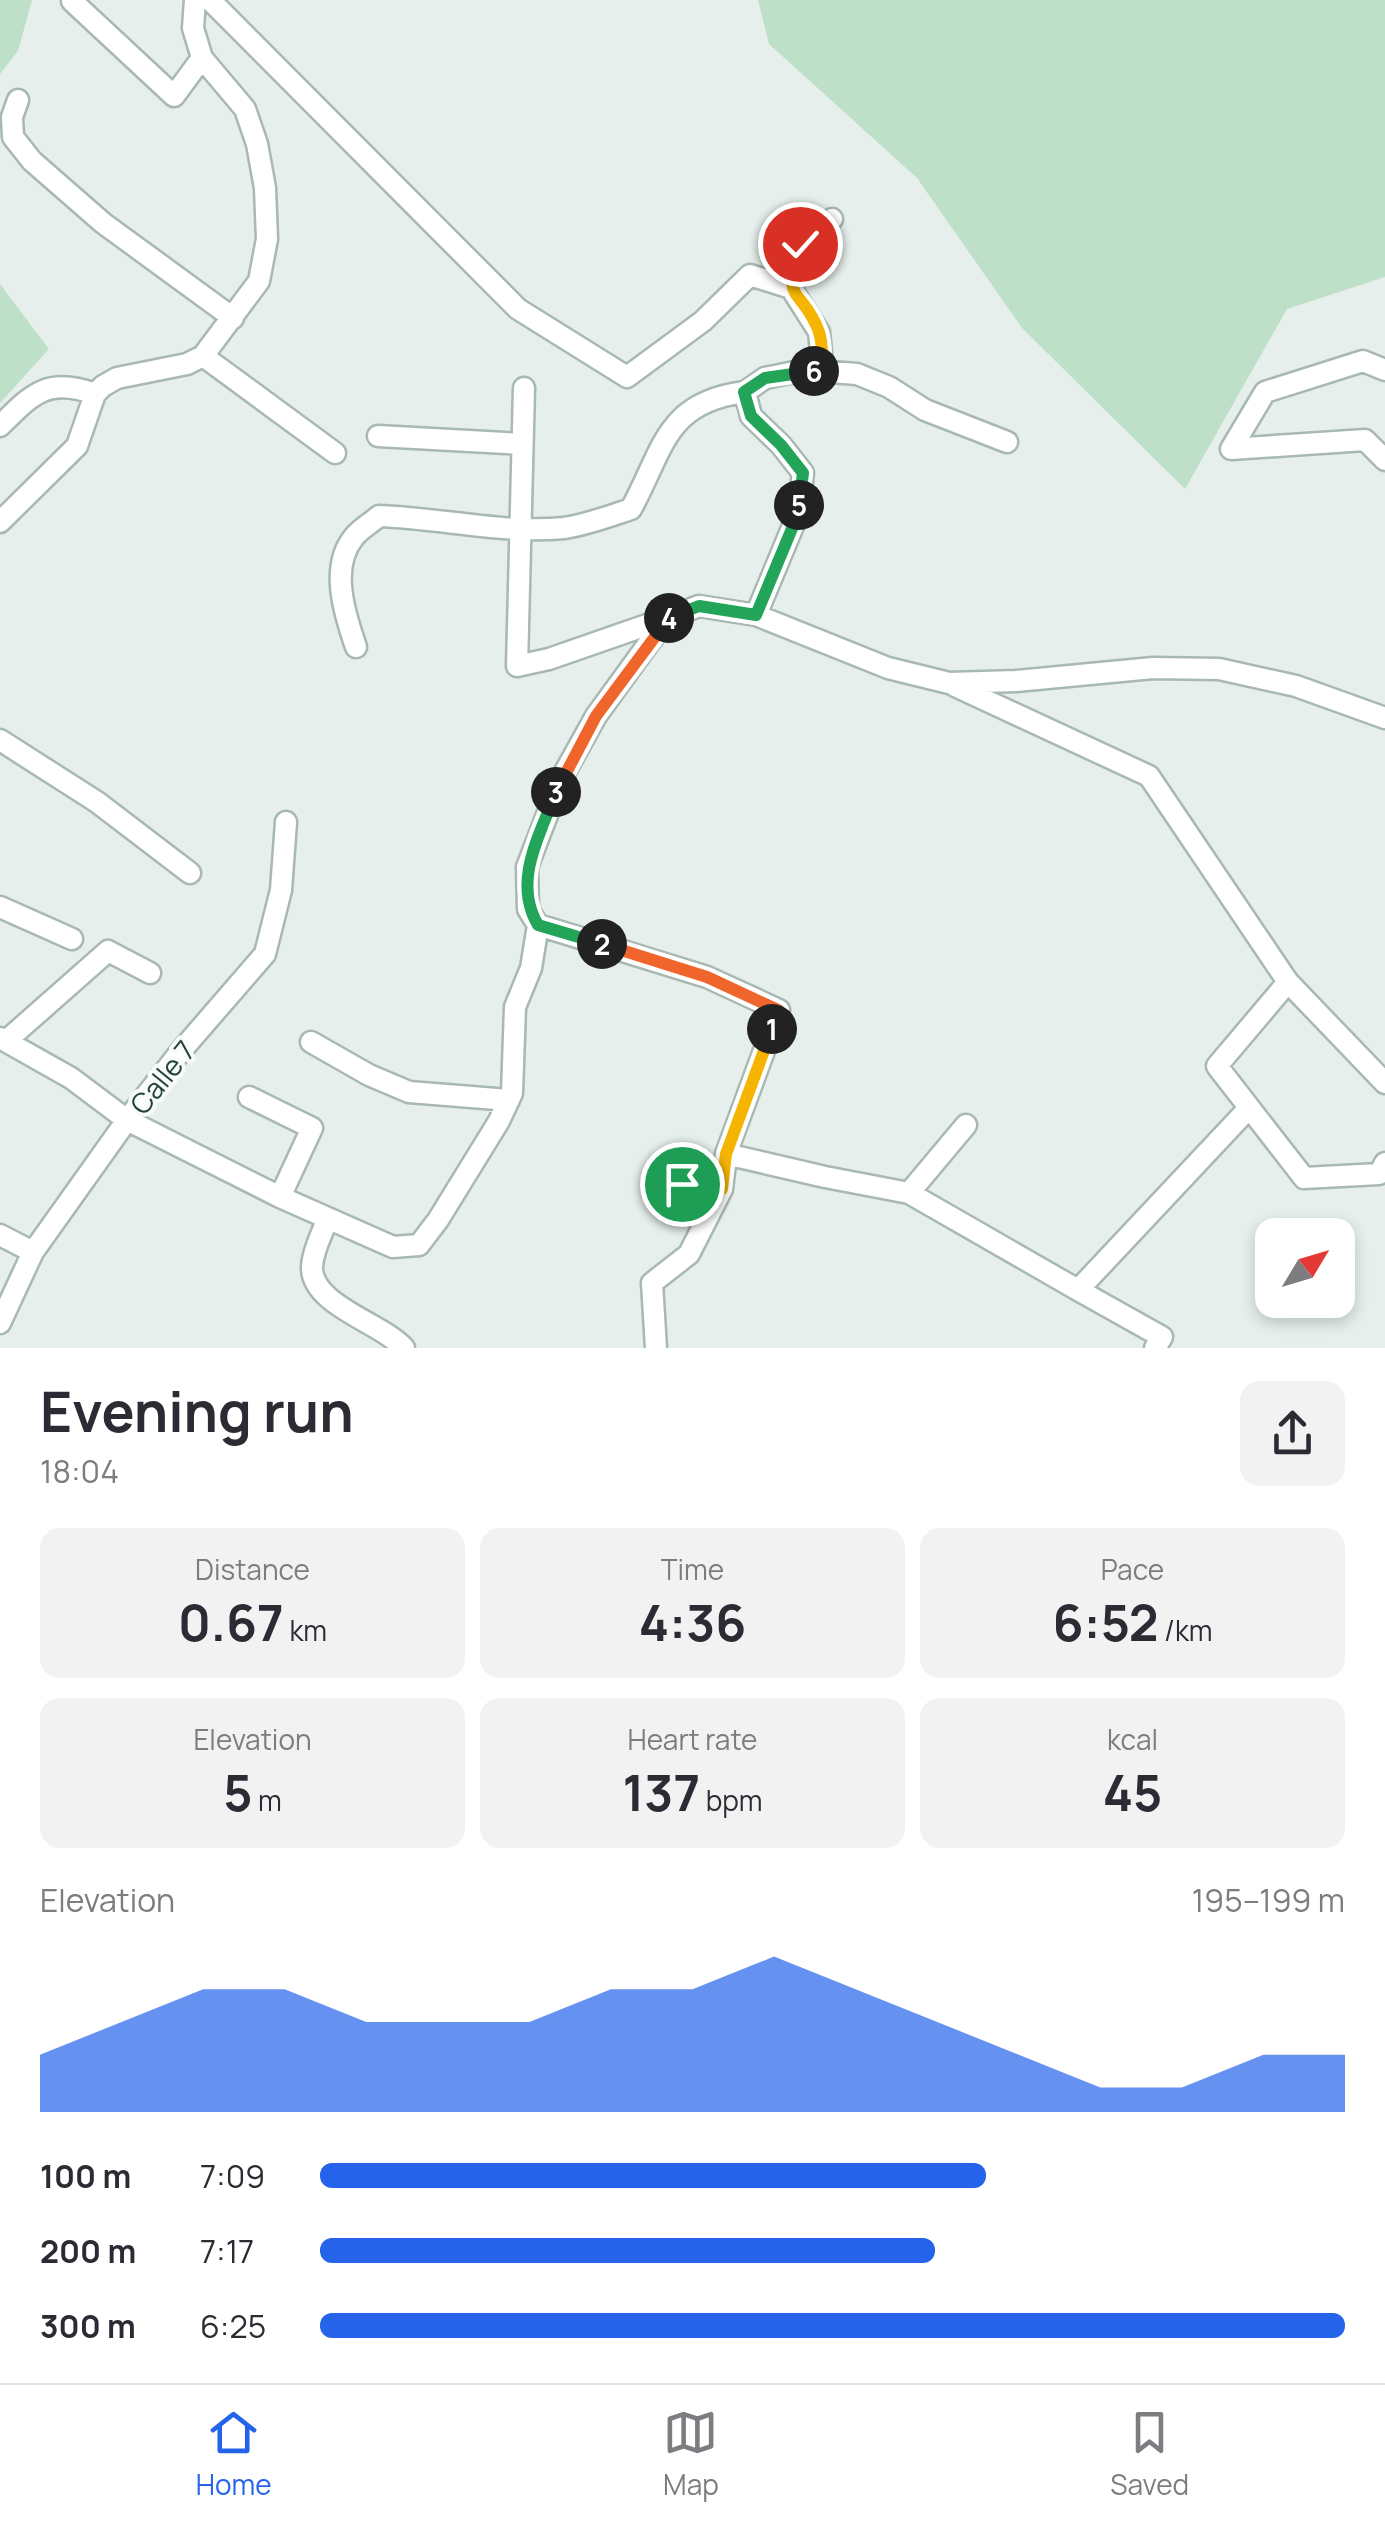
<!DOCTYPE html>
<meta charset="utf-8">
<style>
body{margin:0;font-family:Manrope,sans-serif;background:#f2f2f3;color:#2b2b33;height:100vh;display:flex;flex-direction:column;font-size:38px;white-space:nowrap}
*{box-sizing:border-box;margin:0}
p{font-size:32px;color:#7c7c81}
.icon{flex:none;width:55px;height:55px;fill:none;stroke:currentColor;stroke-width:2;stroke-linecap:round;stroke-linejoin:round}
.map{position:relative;height:1348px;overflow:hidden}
.drawer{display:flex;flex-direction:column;background:#fff;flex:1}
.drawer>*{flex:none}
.needle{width:65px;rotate:52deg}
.fabs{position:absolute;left:1255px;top:1218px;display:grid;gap:20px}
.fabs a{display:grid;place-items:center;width:100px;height:100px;border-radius:20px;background:#fff;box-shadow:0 5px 15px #0003;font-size:50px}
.pin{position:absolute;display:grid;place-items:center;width:85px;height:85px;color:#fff;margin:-42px;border:5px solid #fff;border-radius:50%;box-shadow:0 2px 10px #0007}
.km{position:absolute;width:50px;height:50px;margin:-25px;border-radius:50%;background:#222;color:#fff;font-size:28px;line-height:50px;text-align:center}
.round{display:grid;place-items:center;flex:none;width:105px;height:105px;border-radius:20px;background:#f2f2f3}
.overview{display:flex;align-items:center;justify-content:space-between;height:170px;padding:0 40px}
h1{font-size:55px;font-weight:700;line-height:75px}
.figures{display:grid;grid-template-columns:repeat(3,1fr);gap:15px;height:170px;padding:10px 40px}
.figures div{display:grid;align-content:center;border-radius:20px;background:#f2f2f3;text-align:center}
.figures b{font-size:50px;font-weight:700}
.figures small{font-size:28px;font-weight:400}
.figures p{font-size:28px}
.chart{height:280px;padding:20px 40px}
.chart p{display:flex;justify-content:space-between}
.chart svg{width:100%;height:180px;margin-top:10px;fill:#2563eb;opacity:.7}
ul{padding:0 40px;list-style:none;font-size:32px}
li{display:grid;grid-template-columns:160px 120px 1fr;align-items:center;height:75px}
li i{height:25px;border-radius:12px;background:#2563eb}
.menu{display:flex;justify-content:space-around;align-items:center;height:140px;border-top:2px solid #e1e1e2;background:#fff;font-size:28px;color:#7c7c81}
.menu a{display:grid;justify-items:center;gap:5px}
.menu .on{color:#2563eb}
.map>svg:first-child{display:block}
</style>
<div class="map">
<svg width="1385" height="1348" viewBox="0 0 1385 1348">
<rect width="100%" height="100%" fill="#e6efeb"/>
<path fill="#bfe0c8" d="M0,0H32L18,51L0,74Z
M758,0H1385V277L1287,309L1185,489L1022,328L917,178L769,44Z
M0,284L49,349L0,403Z"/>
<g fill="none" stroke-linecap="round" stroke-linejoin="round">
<g stroke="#a8b8b2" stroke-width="25">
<path id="minor" d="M210,0L518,309L627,377L703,321L750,275L791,288L819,332L823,372
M72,1L174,96L202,58
M18,100L12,117L13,137L32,161L103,223L233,318
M791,288C792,249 802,242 832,219
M203,356L335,453
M1385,370L1363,361L1265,392L1231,449L1365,440L1385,460
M524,388L517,666L549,659L667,618
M0,426C33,393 48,377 95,394
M378,436L522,444
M0,522L77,446L95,394L103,386L117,378L187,364L203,356L259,281L267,239L265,188L257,144L245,109L202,58L193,28L195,0
M756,615L798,514L803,473L781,445L751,416L745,392L765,378L804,370L857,374L889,387L925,410L1007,442
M356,647C345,615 329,567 354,537C360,529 371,523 379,516C440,518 503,534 564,528C586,525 610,516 631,509C664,449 665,402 745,392
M955,686L1149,776L1288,982L1385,1083
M0,740L97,802L190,873
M0,907L72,939
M538,925L707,977L779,1010L726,1154L722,1189L689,1254L652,1283L656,1348
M1288,982L1217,1066L1304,1178L1379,1174L1385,1163
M0,1038L71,1078L127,1120L280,1197L393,1247L419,1245L438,1220L499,1121L512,1093L515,1007L531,968L538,925L528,909L527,867L561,779L596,716L667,618L699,606L756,615L888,668L949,683L1016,681L1153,668L1219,669L1296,686L1385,718
M6,1041L108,951L150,973
M311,1042L369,1075L409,1092L509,1100
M249,1097L312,1128L280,1197
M726,1154L825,1177L909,1193L1078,1290L1249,1108
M683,1184L722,1189
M909,1193L966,1125
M327,1220C322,1234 313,1250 312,1266C310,1305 382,1323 404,1348
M0,1235L33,1252
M1078,1290L1162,1337L1155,1348
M0,1323L33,1252L127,1120L181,1051L265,954L281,890L286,822"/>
</g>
<use href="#minor" stroke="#fff" stroke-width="20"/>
</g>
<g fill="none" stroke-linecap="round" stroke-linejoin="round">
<g stroke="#fff" stroke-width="20">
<path id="split-1" d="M682,1184L722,1189L726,1154L772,1029"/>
</g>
<g stroke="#fff" stroke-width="20">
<path id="split-2" d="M602,944L707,977L778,1010L772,1029"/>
</g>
<g stroke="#fff" stroke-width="20">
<path id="split-3" d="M556,792C540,835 512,881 538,925L602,944"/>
</g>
<g stroke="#fff" stroke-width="20">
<path id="split-4" d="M556,792L596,716L669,618"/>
</g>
<g stroke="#fff" stroke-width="20">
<path id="split-5" d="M669,618L699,606L756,615L798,514L799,505"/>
</g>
<g stroke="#fff" stroke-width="20">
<path id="split-6" d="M799,505L803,473L781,445L751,416L744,392L765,378L814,371"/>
</g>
<g stroke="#fff" stroke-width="20">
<path id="split-7" d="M800,244C779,304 803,287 819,332C823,343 822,360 823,372L814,371"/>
</g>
<use href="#split-1" stroke="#f5b400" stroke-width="12"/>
<use href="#split-2" stroke="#f0652b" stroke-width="12"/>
<use href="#split-3" stroke="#22a559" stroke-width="12"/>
<use href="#split-4" stroke="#f0652b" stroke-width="12"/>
<use href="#split-5" stroke="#22a559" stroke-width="12"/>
<use href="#split-6" stroke="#22a559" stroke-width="12"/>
<use href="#split-7" stroke="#f5b400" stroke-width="12"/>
</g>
<g text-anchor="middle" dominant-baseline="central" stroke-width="8" stroke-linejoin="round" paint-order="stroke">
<g font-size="28" fill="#24423a" stroke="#f7fbf9">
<text transform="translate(162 1077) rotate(-51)">Calle 7</text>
</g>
</g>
</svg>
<div class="fabs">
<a><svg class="needle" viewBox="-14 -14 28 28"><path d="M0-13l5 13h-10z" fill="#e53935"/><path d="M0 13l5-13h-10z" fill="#7c7c81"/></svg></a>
</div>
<div class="pin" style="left:682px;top:1184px;background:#1e9e55"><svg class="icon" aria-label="arrive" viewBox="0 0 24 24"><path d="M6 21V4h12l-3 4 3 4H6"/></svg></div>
<div class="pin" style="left:800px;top:244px;background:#d93025"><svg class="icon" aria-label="check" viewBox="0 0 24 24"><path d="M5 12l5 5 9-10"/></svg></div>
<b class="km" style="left:772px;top:1029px">1</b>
<b class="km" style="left:602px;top:944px">2</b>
<b class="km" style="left:556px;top:792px">3</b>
<b class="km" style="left:669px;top:618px">4</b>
<b class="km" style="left:799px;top:505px">5</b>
<b class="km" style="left:814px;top:371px">6</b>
</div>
<section class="drawer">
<div class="overview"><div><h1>Evening run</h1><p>18:04</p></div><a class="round"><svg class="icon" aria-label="share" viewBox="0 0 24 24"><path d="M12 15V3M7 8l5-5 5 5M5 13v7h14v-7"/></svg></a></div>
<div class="figures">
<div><p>Distance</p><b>0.67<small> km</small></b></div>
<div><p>Time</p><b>4:36</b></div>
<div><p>Pace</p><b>6:52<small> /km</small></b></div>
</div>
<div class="figures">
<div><p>Elevation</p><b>5<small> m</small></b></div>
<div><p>Heart rate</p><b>137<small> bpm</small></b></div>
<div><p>kcal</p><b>45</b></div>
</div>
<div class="chart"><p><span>Elevation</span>195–199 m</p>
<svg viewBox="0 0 160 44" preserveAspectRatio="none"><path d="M0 44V30L10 22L20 14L30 14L40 22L50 22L60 22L70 14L80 14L90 6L100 14L110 22L120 30L130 38L140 38L150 30L160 30V44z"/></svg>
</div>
<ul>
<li><b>100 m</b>7:09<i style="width:65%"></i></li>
<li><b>200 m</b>7:17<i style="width:60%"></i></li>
<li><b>300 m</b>6:25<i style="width:100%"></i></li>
</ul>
</section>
<nav class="menu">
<a class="on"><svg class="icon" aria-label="home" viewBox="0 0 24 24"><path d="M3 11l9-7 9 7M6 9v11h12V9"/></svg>Home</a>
<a><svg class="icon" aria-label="map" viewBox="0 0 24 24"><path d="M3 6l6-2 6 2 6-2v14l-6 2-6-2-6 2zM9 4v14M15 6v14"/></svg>Map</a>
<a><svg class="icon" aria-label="saved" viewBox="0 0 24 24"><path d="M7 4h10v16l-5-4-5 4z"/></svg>Saved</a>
</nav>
